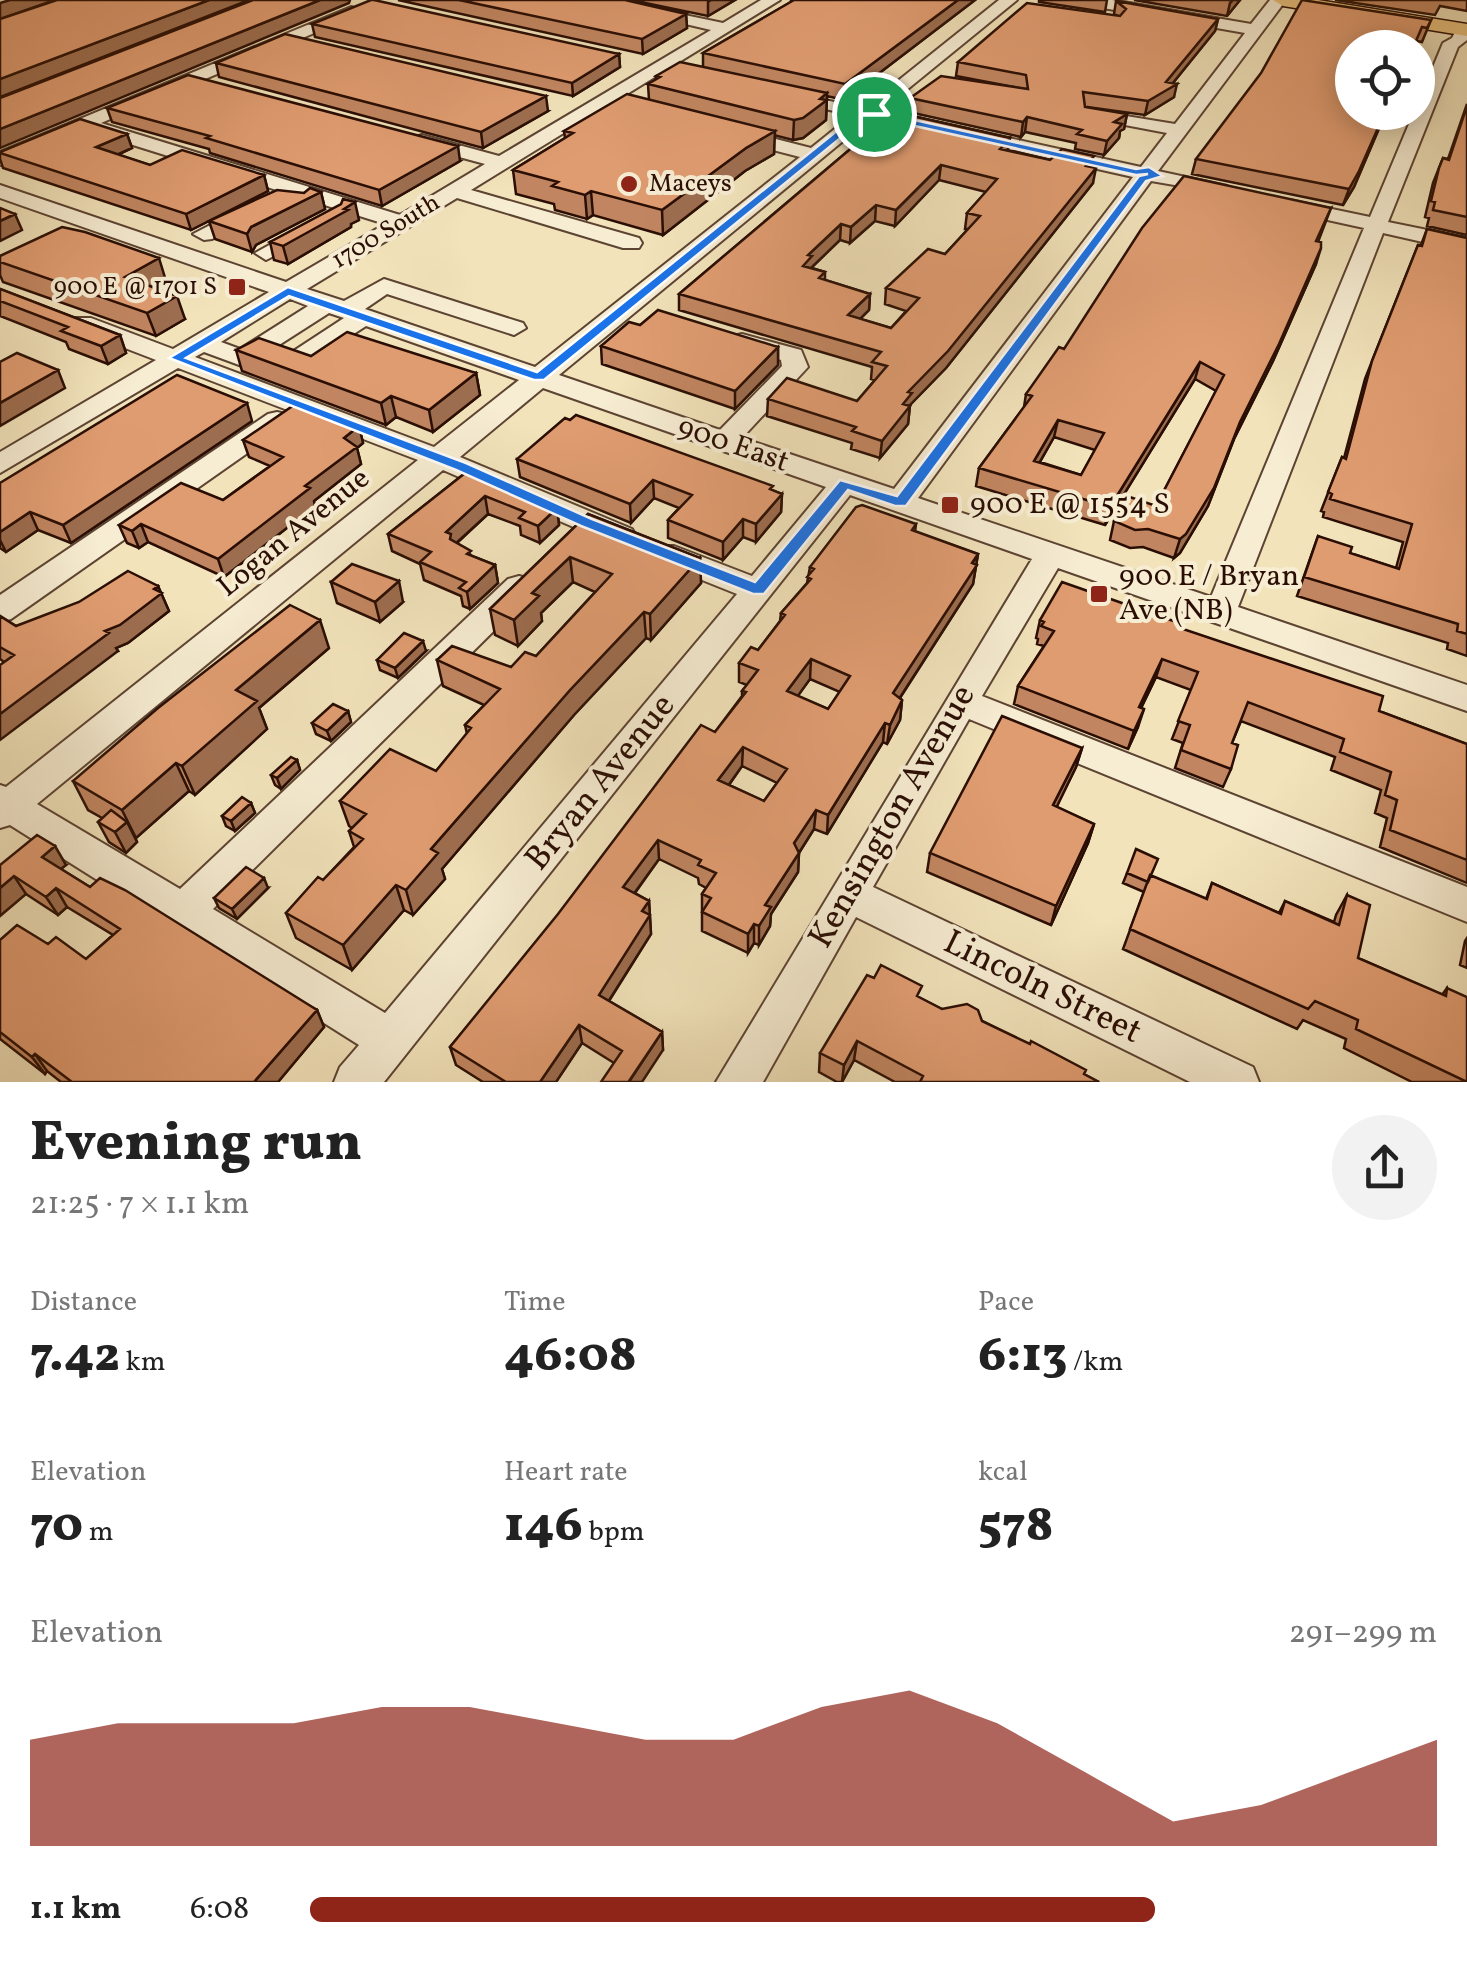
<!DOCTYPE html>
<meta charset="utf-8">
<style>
body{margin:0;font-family:Vollkorn,serif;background:#f2f2f2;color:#222;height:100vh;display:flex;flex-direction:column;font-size:38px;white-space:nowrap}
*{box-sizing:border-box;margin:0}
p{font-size:32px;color:#767676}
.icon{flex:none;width:55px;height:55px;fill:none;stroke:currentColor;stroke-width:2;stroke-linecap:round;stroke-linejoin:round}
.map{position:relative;height:1082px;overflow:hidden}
.side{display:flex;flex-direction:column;background:#fff;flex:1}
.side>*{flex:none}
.fabs{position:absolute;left:1335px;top:30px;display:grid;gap:20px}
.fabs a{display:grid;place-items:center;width:100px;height:100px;border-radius:50%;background:#fff;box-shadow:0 5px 25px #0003;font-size:50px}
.pin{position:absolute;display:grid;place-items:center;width:85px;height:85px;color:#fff;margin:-42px;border:5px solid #fff;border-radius:50%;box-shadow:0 2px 10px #0007}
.round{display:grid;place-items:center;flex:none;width:105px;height:105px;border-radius:52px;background:#f2f2f2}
.headline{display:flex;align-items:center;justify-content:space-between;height:170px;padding:0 30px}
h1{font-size:55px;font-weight:800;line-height:75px}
.stats{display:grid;grid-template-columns:repeat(3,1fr);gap:15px;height:170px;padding:10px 30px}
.stats div{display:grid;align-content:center}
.stats b{font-size:50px;font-weight:800}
.stats small{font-size:28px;font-weight:400}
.stats p{font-size:28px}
.chart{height:280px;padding:20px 30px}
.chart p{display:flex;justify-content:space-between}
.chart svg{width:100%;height:180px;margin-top:10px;fill:#8f2418;opacity:.7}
ul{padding:0 30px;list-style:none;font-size:32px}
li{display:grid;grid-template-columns:160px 120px 1fr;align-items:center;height:75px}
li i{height:25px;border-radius:12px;background:#8f2418}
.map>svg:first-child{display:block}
</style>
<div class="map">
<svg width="1467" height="1082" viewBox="0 0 1467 1082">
<rect width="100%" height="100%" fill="#f2e3bb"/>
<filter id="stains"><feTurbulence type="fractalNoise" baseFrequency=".002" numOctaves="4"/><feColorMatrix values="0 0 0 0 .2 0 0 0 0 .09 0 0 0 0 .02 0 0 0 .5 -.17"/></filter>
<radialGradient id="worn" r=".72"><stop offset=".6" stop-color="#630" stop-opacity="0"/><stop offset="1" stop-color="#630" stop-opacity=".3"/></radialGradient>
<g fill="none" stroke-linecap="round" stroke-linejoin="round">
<g stroke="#5c4332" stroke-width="4">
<path id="minor" d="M583,0H613L723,23L761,0H780L471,190L639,238L642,243L639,248H623L457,198L307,289L344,301L384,279L523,323L526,328L514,335L387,294L365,309L535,367L800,157L730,139V131L737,129L811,148L852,115L780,99V91L864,108L999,0H1017L882,110L1141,167L1167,133L1083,117V109L1175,124L1245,33L1086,5L1078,0H1112L1251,24L1270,0H1286L1158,171L1227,186V194L1151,181L918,498L1211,597L1364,228L1282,210L1279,206L1289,200L1370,217L1414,112H1418V103L1443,43L1452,38L1458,26L1467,25V40L1458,47L1388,222L1467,238V252L1383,233L1238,607L1467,685V711L1058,568L982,696L1467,887V922L969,719L873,887L1253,1067L1259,1082H1190L856,917L763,1082H716L1032,559L850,495L384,1082H334L340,1067L359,1045L10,825L0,828V785L6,787L418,460L178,368L0,473V452L156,360L73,328L70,323L73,318H91L173,349L269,292L0,198V185L286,282L385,224L85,130L0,165V152L351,7L357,9V15L101,123L400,215L485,164L415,145V137L422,135L499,156L711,30ZM871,118L1133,177L894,489L742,438L808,367L801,350L742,334L733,336L730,341L733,346L781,360L782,366L720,430L559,375ZM290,299L308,306L240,349L221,342ZM329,313L344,318L289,354L285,359L289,364H307L366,326L519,380L434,447L195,357L204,352L242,366L251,363ZM543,388L826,487L752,576L674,546H652L648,553L652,560L737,594L385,1013L213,909L530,595L535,587L530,579L519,576L508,579L180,889L37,804L443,470L610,543H632L636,536L632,529L460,457Z
M247,206L258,212L254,216L212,239L204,240L193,234Z
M307,224L315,225L318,230L315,235L266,260L255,253Z
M277,412L286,414L290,420L286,426L11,619L0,622V595L268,414Z"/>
</g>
<g stroke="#2a0e04" stroke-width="3">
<path id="major" d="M1273,0H1318L1467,24V36L1283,6Z"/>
</g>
<use href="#minor" fill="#f7edd3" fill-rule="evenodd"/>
<use href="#major" fill="#e9c27e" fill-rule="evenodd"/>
</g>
<path fill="#c18661" stroke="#2a0e04" stroke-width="2.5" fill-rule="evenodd" d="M398,0H625L686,14L687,28L643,54Z
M631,0H735L708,16Z
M791,0H975L844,100L827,96L826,120L803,138L793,140L774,135V154L745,171L663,235L593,215L587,219L555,210L554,204L516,194L513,170L565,138L564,131L649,100L648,84L656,80V76L703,67V53L791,2Z
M1039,0H1107L1105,12L1039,2Z
M1134,0H1240L1227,16Z
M1335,0H1467V11L1440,6L1435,15Z
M1116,1L1218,19L1215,31L1173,83L1174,97L1145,115L1087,107L1127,114L1124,129L1120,131L1119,138L1104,155L1075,149L1076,143L1025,132L1021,137L909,112L910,98L1024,89L956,76L958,62L1116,15L1114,14Z
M1431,20L1422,42L1417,41L1352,112H1386L1354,187L1343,205L1192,174L1196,159Z
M312,24L619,54L620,67L573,96L315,37Z
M216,63L548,111L483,148L219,77Z
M1467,104V235L1427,226L1429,218L1425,217L1433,183L1443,158L1448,159Z
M107,108L460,161L382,206L210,153L209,149L112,122Z
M894,112L1010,138L1008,150L1050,160L1092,167L1093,183L946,368L910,405L908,424L880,458L851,449L852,443L767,416L768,399L857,401L875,380L871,379L872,367L679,310V294ZM939,180L986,192L967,213L965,229H968L945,254L886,288L885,304L906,311L891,328L860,319L869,310L870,294L825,280V272L812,268V267L840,240L850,243L875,221L895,226Z
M127,134L132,148L118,155L150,165L264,175L268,191L191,230L3,168L0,159V152Z
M321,192L325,209L256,245L252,252L215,239L209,221L304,193Z
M1331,208L1318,242L1316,264L1273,361L1234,439L1208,506L1180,553L1174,558L1143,547L1130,548L1110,540L1114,521L1156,506L1216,391L1195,379L1105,525L976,486L979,468L1024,407L1026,394L1064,349ZM1054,437L1095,450L1081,475L1040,462Z
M359,220L351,224V227L288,264L274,260L270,242Z
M1427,229L1467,238V656L1447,649L1448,643L1297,596L1318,536L1350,553L1396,568L1403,542L1323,517L1324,512L1321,511L1342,457L1344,458L1365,379L1418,245H1421Z
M0,256L166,281L154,288L185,319L156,336L3,282L0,275Z
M0,289L120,335L126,353L108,364L69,349L66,342L0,316Z
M640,325L778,347V365L735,409L602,364L601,346Z
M236,350L476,373L480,395L433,432L396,417L386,425L242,371Z
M252,421L71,543L38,530L6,552L0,548V483Z
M359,426L363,443L357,448L361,464L314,501L315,506L224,577L148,542L139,548L127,543L119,525L223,500L270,466L249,457L243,440Z
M517,459L773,491L782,494L781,512L756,542L743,537L723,560L668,538V520L679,508L654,498L631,523L520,477Z
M469,470L557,508L559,525L540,543L521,535L520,526L488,514L457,543L472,556L495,565L498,583L470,609L463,606L461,596L424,580L420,564L392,551L388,534Z
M588,514L700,558L701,583L651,640L646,638L574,715L442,869L445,879L413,915L404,910L352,970L296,938L286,913L323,880L354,847L349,831L352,828L349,826L340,801L436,771L467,734L465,725L484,705L443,686L437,660L511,667L536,656L595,592L573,582L541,613L542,621L518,646L495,635L490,609Z
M916,524L915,532L978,554L973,584L900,698L902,700L900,720L887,744L883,742L827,834L814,829L799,853L798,872L771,914L770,926L759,945L754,943L748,953L702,931V894L706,888L699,884L698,878L659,859L635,893L649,901L651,934L609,1001L662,1032L663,1050L614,1063L582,1043L556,1082H483L456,1065L450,1047L715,732L742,696V691L747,685L739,682V663L758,650L780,621L781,613L807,583L810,567ZM810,679L840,692L828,709L797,696ZM742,766L777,783L764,801L729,785Z
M331,582L403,602L380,622L337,603Z
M158,586L169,611L128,643L116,648L118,651L4,662L0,659V616L16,626Z
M1040,620L1180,629L1379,711L1467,744V883L1380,847L1387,818L1375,813L1381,790L1331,770L1335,757L1241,721L1232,743L1231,769L1223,787L1175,768L1183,743L1172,739L1191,690L1156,677L1141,708L1138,727L1128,749L1014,704L1018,686L1044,646L1037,644L1038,639L1036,638Z
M329,648L259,708L267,729L195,795L189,791L136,838L135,837L137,842L126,853L109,842L98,822L102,818L88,810L73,781Z
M426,651L398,678L380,670L377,660Z
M348,711L351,722L331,741L316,734L312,723Z
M1082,748L1076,767L1056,807L1094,824L1088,843L1051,925L927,872L930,853Z
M297,760L300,770L281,789L275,785L271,775Z
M251,803L255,813L235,831L226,826L222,816Z
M0,865H66L61,869L90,887L317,1010L324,1027L278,1082H61L47,1071L45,1074L0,1039V940L48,944L86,959L113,935L67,907L58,915L26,894Z
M1127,873L1151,876L1206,899L1212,883L1279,913L1285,901L1334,922L1336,915L1347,895L1358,958L1442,995L1447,988L1467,1082H1412L1344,1048L1346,1039L1303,1020L1297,1029L1123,949L1144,892L1123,883Z
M268,888L237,919L219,908L214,898Z
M1467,938V968L1460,965L1465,941Z
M920,998L942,1009L982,1021L1099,1082H895L854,1060L842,1082H837L819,1072L820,1053Z"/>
<path fill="#9d6d4f" stroke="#2a0e04" stroke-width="2.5" d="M10,0H55L0,19V3Z
M209,0H249L0,97V79Z
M320,0H350L349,3L0,148V129Z
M711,0H735L708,16V2Z
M958,0H975L844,100L845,84Z
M1233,0H1240L1227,16L1230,3Z
M686,14L687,28L643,54L642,39Z
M1218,19L1215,31L1168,89L1177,84L1174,97L1145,115L1148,101Z
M619,54L620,67L573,96L572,83Z
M827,93L826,120L803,138L793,140L794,120Z
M546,96L548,111L483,148L481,132Z
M1385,112H1386L1354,187L1343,205L1349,189Z
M1127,114L1124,129L1120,131L1119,138L1104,155L1107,141L1114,122Z
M1027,117L1025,132L1021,137L1023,122Z
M775,131L774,154L745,171L663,235L662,210L746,148Z
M127,134L132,148L101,162L96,147Z
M1010,138L1007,153L1000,149Z
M458,146L460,161L382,206L379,190Z
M941,165L939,180L895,226L896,210Z
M1096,168L1093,183L946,368L910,405L908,424L880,458L882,441L908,392Z
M264,175L268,191L191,230L186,214Z
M591,191L593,215L587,219L585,195Z
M321,192L325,209L256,245L252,252L247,234L251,227Z
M355,202L359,220L351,224V227L288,264L283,246Z
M876,205L875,221L850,243L851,227Z
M15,214L22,230L0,241V221Z
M841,224L840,240L812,267L811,272L803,266L808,255Z
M1321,248L1316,264L1273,361L1234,439L1208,506L1180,553L1174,558L1180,539L1240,422Z
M159,258L166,281L133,300L125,277Z
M870,294L869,310L847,332L848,315Z
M177,296L185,319L156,336L147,313Z
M120,335L126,353L108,364L101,346Z
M778,347V365L735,409V391Z
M1200,362L1195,379L1105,525L1110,507Z
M58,370L65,388L0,426V403Z
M476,373L480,395L433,432L429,410Z
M391,396L396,417L386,425L381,403Z
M247,403L252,421L71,543L63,525Z
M1058,420L1054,437L1030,479L1034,461Z
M359,426L363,443L357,448L361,464L314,501L315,506L224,577L218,559L344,438Z
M653,480L654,498L631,523L630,504Z
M782,494L781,512L756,542V524Z
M485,496L488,514L453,546L446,532Z
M557,508L559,525L540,543L538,526Z
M30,512L38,530L6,552L0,540V532Z
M743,519V537L723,560V542Z
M141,524L148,542L139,548L132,531Z
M978,554L973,584L890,713L893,693Z
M570,557L573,582L541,613L542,621L518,646L514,620L532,593Z
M700,558L701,583L651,640L650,614Z
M495,565L498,583L470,609L467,592Z
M399,581L403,602L380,622L375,602Z
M158,586L169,611L128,643L116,648L118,651L0,740V714L105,631Z
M644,612L646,638L574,715L442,869L445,879L413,915L406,890L431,849L570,690Z
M320,620L329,648L259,708L267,729L195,795L182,766L236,690Z
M423,641L426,651L398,678L395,668Z
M811,659L810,679L787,711V691Z
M1162,659L1156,677L1133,725L1139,707Z
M902,700L900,720L887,744L890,725Z
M1144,709L1138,727L1128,749L1134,731Z
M348,711L351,722L331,741L327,731Z
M885,723L883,742L827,834L828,815Z
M743,747L742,766L718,800V780Z
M1082,748L1076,767L1048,825L1053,805Z
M297,760L300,770L281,789L277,778Z
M176,763L189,791L136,838L122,810Z
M251,803L255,813L235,831L231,821Z
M816,810L814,829L793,862L794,843Z
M127,822L137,842L126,853L115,832Z
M1094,824L1088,843L1051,925L1056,906Z
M658,840L659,859L625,906L623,887Z
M55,846L66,865L53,875L42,857Z
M799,853L798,872L771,914L770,926L759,945V926L765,905Z
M14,876L26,894L0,916V888Z
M264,878L268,888L237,919L232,909Z
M396,885L404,910L352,970L343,945Z
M56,888L67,907L58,915L46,897Z
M649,901L651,934L601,1013L599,995L642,911Z
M754,924V943L748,953V934Z
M317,1010L324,1027L278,1082H254Z
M579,1025L582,1043L556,1082H540Z
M662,1032L663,1050L642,1082H629Z
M857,1041L854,1060L842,1082L844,1065Z
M35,1054L47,1071L45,1074L32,1057Z"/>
<path fill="#e09c71" stroke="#2a0e04" stroke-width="2.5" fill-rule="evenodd" d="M57,0H209L0,79V19Z
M253,0H320L0,129V98Z
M371,0H374L619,54L572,83L312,24Z
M459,0H625L686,14L642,39Z
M794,0H958L845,84L703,53Z
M1302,0L1431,20L1427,28L1422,27L1413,48H1352V112H1385L1359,171L1349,189L1196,159L1261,73Z
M1116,1L1218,19L1166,82L1177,84L1148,101L1083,92L1085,107L1127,114L1114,122L1122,124L1107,141L1077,134L1082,130L1027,117L1023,122L910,98L941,76L1028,89L1026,75L958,62L1027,3L1120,16L1126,9Z
M285,34L546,96L481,132L216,63Z
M680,62L827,93L820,99L827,100L803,118L794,120L648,84L660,77L656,76Z
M188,75L458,146L379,190L206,138L210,136L107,108Z
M627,94L775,131L746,148L662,210L591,191L585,195L552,186L558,182L513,170L573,133L564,131Z
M1467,106V217L1433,210L1435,202L1431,201L1439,168L1443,158L1449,160Z
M894,112L1010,138L1000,149L1050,160L1062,149L1094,156L1086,166L1096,168L948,351L908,392L912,393L903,404L910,406L882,441L852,431L856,427L768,399L787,378L857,401L887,366L872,362L881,352L679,294ZM941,165L997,179L967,213L980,216L945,254L928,249L886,288L919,298L891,328L848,315L870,294L819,278L825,272L803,266L812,256L808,255L841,224L851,227L876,205L896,210Z
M80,119L127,134L96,147L150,165L182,150L264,175L186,214L0,153V152Z
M1184,176L1331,208L1316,241L1321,242V248L1279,344L1240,422L1214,488L1186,534L1180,539L1148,529L1135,530L1114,521L1127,496L1156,506L1224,375L1200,362L1110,507L979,468L1032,396L1026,394L1059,347L1064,349L1142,228ZM1058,420L1104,433L1081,475L1034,461Z
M310,188L321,192L251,227L247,234L209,221L277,190L304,193Z
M343,199L355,202L344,209L348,210L283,246L270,242L341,204Z
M0,208L15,214L0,221Z
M62,227L85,232L159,258L125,277L177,296L147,313L0,262V256Z
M1427,229L1467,238V634L1457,631L1458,624L1304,577L1318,536L1352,547L1350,553L1399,569L1412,524L1330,499L1332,494L1328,492L1342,457L1346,459L1372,361L1418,245L1422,246Z
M0,289L120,335L101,346L61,331L68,327L0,301Z
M658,310L778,347L735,391L601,346L629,322L640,325Z
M347,332L476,373L429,410L391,396L381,403L236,350L259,338L311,356Z
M17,353L58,370L0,403V362Z
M177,375L247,403L63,525L30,512L0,532V483Z
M297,403L359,426L344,438L357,447L305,486L310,488L218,559L141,524L132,531L119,525L181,483L223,500L283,457L243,440Z
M576,415L773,486L770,489L782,494L756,524L743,519L723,542L668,520L692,495L653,480L630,504L517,459L565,418L570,420Z
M469,470L557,508L538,526L519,518L525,512L485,496L446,532L451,534L450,539L471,551L467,554L495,565L467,592L459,588L466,582L420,562L431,552L388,534Z
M862,505L916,524L912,530L978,554L972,563L977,565L893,693L902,700L890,725L885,723L828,815L816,810L794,843L799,853L765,905L771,907L759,926L754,924L748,934L702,912L711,898L702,894L716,873L698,865L701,860L658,840L623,887L649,901L642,911L650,915L599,995L662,1032L629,1081L631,1082H601L622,1051L579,1025L540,1082H506L450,1047L558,914L701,725L715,732L746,692L742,691L758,670L739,663L751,647L758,650L785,615L781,613L811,579L807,577L814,569L810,567L856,507ZM811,659L850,676L828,709L787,691ZM743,747L787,769L764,801L718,780Z
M588,514L700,558L650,614L644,612L570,690L431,849L438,853L406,890L396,885L343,945L286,913L318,877L323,880L363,839L349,831L366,814L340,801L390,749L436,771L471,728L465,725L500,689L437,660L452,646L511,667L525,652L536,656L612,574L570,557L532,593L539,596L514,620L490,609Z
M352,564L399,581L375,602L331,582Z
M128,571L158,586L154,589L162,593L120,625L105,631L109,633L0,714V665L14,655L0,647V616L16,626L79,602Z
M1062,582L1182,624L1180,628L1383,696L1379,711L1467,744V860L1390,830L1397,800L1385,795L1391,772L1340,752L1344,739L1248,702L1232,743L1238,745L1231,769L1181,750L1190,725L1178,721L1198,672L1162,659L1139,707L1144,709L1134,731L1018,686L1054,631L1041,626L1044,622L1040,620Z
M290,605L320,620L236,690L257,701L182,766L176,763L122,810L73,781L158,708Z
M404,633L423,641L395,668L377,660Z
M333,704L348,711L327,731L312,723Z
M1002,716L1082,748L1053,805L1094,824L1056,906L930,853Z
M291,757L297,760L277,778L271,775Z
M242,797L251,803L231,821L222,816Z
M111,810L127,822L115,832L98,822Z
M37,835L55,846L42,857L90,887L100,878L125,890L317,1010L254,1082H72L35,1054L32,1057L0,1032V940L17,925L48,944L56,937L86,959L120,929L56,888L46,897L14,876L0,888V865Z
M1136,849L1158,859L1148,882L1127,873Z
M246,867L264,878L232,909L214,898Z
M1150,875L1207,899L1212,883L1281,914L1285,901L1339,925L1347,895L1370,905L1358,958L1446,996L1447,988L1467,997V1082L1356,1029L1358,1020L1315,1001L1308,1009L1130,929Z
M881,965L922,986L917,996L942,1009L967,1004L978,1010L982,1021L1030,1044L1031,1041L1086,1070L1084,1074L1099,1082H920L923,1076L857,1041L844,1065L820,1053L867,975L874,978Z"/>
<path fill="#1a73e8" stroke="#fff" stroke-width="2.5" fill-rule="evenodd" d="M874,111L1136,169L1149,167L1163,176L1146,181L906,506H895L848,490L764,594H753L581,526L456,470L169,358L288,287L537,372L859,113ZM874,117L1136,175L1148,174L1139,176L897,496L840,480L755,582L592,519L466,463L186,358L289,296L534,380H544L865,118Z"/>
<g fill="#8f2418" stroke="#f7edd3" stroke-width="4">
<circle cx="629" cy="184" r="10"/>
<rect x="227" y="277" width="20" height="20" rx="5"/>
<rect x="940" y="495" width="20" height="20" rx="5"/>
<rect x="1089" y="584" width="20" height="20" rx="5"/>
</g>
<g text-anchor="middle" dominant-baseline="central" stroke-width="8" stroke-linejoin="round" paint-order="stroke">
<g font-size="25" fill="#2a0e04" stroke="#f7edd3" text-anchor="start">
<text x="649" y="184">Maceys</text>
<text x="217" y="287" text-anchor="end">900 E @ 1701 S</text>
</g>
<g font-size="25" fill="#2a0e04" stroke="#f7edd3">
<text transform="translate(386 232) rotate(-31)">1700 South</text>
</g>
<g font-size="30" fill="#2a0e04" stroke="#f7edd3">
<text transform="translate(733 445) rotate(19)">900 East</text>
<text transform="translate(294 533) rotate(-39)">Logan Avenue</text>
</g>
<g font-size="30" fill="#2a0e04" stroke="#f7edd3" text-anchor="start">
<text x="970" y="505">900 E @ 1554 S</text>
<text x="1119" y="577">900 E / Bryan<tspan x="1119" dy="34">Ave (NB)</tspan></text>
</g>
<g font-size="35" fill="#2a0e04" stroke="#f7edd3">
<text transform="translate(601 783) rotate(-51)">Bryan Avenue</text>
<text transform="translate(893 817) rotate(-60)">Kensington Avenue</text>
<text transform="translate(1042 988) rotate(26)">Lincoln Street</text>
</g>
</g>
<rect width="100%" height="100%" filter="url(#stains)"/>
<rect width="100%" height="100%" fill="url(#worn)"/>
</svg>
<div class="fabs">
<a><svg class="icon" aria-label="locate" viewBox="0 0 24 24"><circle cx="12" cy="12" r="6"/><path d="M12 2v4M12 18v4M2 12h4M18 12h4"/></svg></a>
</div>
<div class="pin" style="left:874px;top:114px;background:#1e9e55"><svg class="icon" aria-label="arrive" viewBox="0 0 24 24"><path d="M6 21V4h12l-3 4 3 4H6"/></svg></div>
</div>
<section class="side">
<div class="headline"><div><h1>Evening run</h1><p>21:25 · 7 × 1.1 km</p></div><a class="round"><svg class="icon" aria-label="share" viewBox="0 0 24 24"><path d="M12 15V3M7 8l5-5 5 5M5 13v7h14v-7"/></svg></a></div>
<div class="stats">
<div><p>Distance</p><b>7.42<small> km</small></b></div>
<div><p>Time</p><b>46:08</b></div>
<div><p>Pace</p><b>6:13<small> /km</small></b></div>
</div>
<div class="stats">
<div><p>Elevation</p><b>70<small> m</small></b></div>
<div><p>Heart rate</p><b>146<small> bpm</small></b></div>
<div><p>kcal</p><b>578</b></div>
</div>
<div class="chart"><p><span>Elevation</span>291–299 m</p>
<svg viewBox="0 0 160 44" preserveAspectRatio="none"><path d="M0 44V18L10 14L20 14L30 14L40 10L50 10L60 14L70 18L80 18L90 10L100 6L110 14L120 26L130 38L140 34L150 26L160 18V44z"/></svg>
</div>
<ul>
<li><b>1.1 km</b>6:08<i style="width:75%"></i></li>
</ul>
</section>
